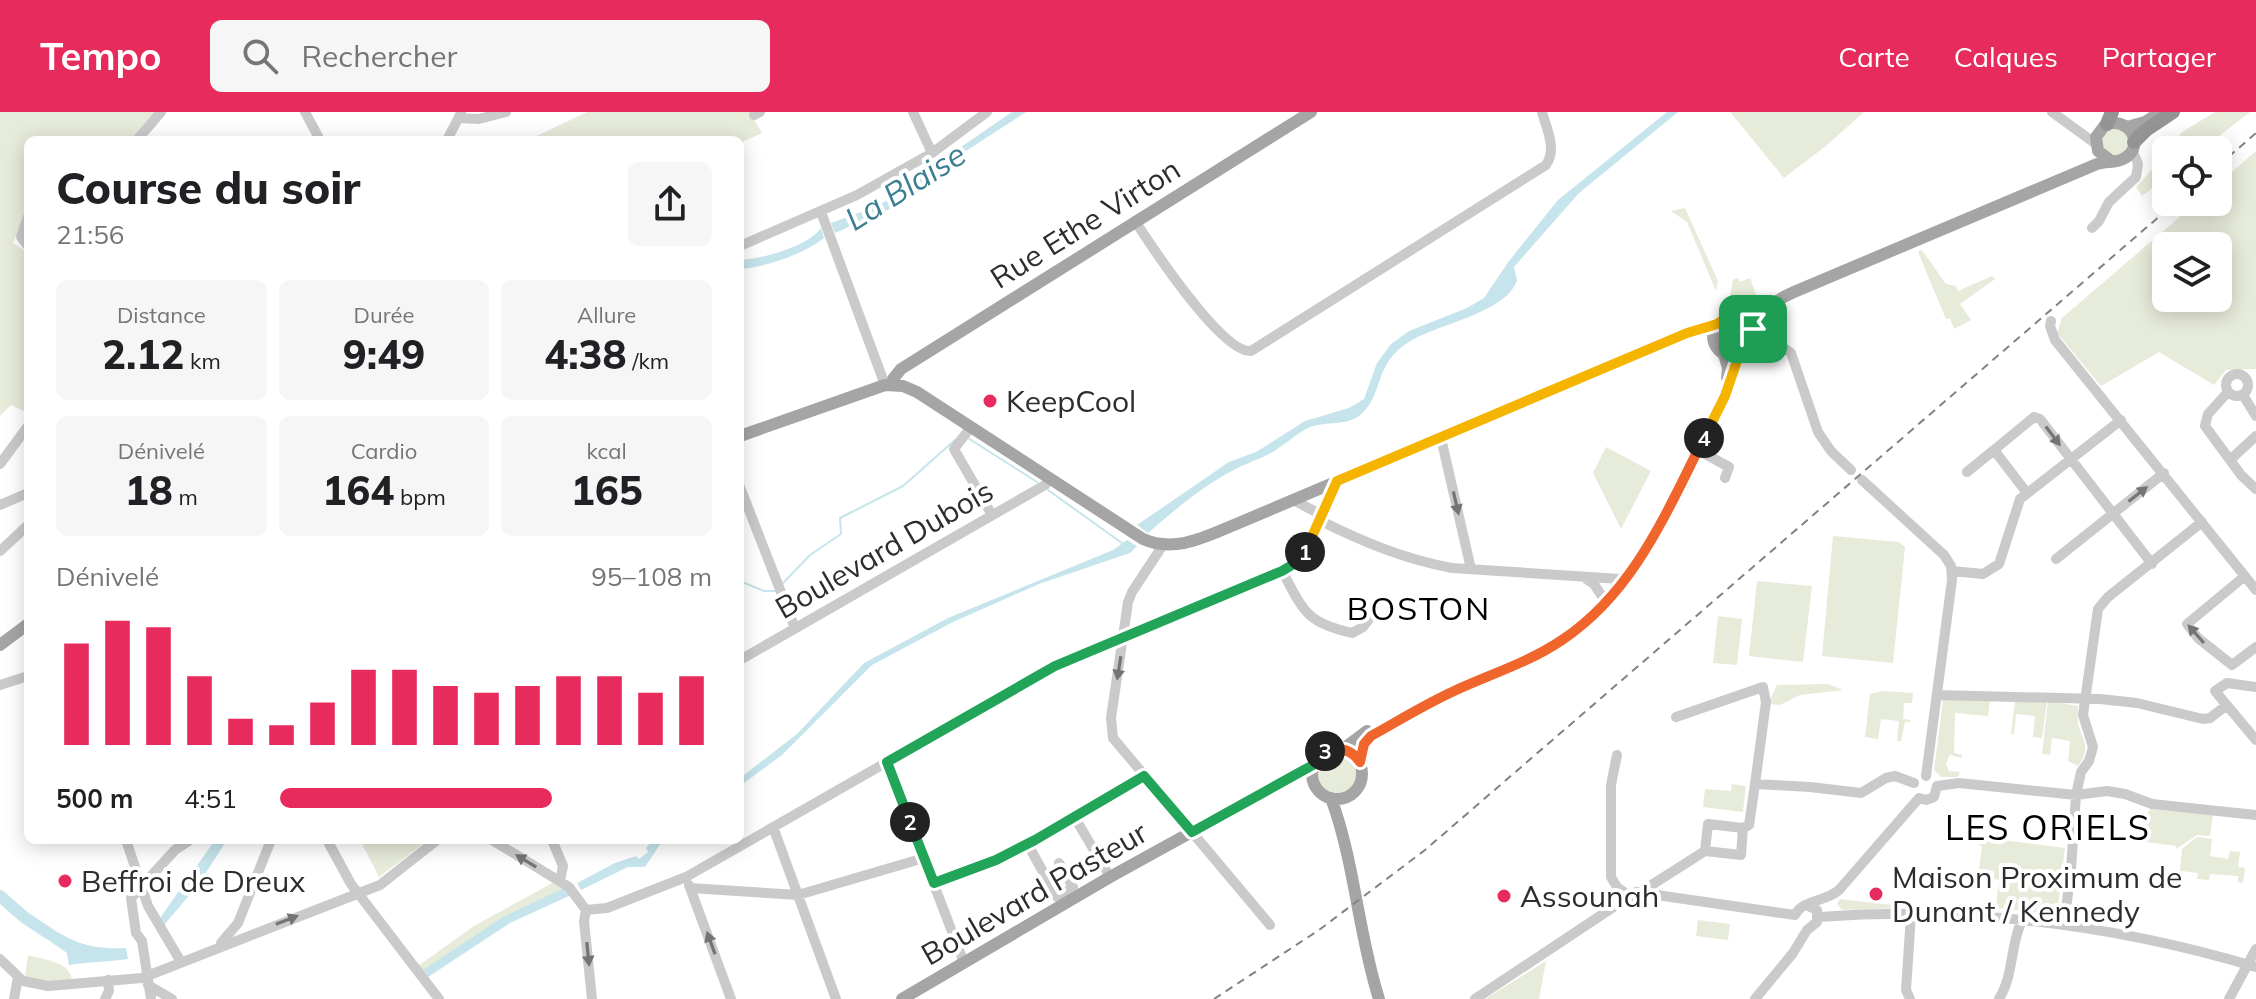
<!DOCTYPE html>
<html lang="fr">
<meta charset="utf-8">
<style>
body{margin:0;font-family:Mulish,sans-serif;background:#f6f6f6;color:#202124;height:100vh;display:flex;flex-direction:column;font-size:30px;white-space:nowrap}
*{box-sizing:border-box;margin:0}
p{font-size:26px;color:#757577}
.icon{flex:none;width:44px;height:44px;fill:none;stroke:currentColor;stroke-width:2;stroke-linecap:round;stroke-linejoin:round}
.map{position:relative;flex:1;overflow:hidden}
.details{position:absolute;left:24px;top:24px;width:720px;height:708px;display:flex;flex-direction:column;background:#fff;border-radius:12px;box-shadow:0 4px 20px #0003}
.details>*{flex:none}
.buttons{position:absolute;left:2152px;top:24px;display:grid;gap:16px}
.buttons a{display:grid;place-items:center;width:80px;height:80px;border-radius:12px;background:#fff;box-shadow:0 4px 20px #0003;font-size:40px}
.pin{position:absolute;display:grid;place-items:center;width:68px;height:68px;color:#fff;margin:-34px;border-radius:16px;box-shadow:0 4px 12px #0006}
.km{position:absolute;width:40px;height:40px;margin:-20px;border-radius:50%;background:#222;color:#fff;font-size:22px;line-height:40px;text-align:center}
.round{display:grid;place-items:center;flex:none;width:84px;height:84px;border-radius:12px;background:#f6f6f6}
.overview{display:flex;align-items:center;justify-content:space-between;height:136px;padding:0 32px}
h1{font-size:44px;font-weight:800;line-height:60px}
.metrics{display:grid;grid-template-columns:repeat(3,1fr);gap:12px;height:136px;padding:8px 32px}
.metrics div{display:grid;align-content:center;border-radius:12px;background:#f6f6f6;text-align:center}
.metrics b{font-size:40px;font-weight:800}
.metrics small{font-size:22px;font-weight:400}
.metrics p{font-size:22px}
.chart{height:224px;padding:16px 32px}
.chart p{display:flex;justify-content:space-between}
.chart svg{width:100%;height:144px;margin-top:8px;stroke:#e82b5d;stroke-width:6}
ul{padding:0 32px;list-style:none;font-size:26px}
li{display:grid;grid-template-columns:128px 96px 1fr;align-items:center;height:60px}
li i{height:20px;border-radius:10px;background:#e82b5d}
header{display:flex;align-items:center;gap:48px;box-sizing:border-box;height:112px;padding:0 40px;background:#e82b5d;color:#fff}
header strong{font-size:38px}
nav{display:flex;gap:44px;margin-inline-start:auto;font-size:28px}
.search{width:560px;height:72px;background:#f6f6f6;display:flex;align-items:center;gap:20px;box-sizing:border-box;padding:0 28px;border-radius:12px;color:#757577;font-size:30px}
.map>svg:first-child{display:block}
</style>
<header>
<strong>Tempo</strong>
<div class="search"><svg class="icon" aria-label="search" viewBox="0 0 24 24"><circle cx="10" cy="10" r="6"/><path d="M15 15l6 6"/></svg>Rechercher</div>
<nav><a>Carte</a><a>Calques</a><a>Partager</a></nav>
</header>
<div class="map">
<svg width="2256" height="887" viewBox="0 0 2256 887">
<rect width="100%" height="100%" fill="#fff"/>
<path fill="#e7ebda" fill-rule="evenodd" d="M0,0H156L133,28H28V96L13,131L28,141V301L11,293L0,304Z
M587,0H754L751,2L762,21L740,31V28H528Z
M1730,0H1864L1827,33L1784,66Z
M2215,0H2250L2201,38H2169L2182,20Z
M2102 30a13 13 0 1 1 26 0a13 13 0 1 1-26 0Z
M2256,39V257L2226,258L2214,273L2159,240L2101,274L2057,221L2062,206L2197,90H2218V72ZM2166,134H2218V186H2166Z
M2166,42V65L2142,84L2136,75Z
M1685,96L1718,169L1716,179L1687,110L1671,99Z
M1922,138L1946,172L1956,174L1958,179L1992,164L1995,167L1960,192L1971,208L1954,217L1950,206L1946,207L1920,145L1918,139Z
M1738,166L1740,170L1750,166L1757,185L1731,194L1730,184L1733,168Z
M1718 224a15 15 0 1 1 30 0a15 15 0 1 1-30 0Z
M1606,335L1651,359L1621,417L1593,361Z
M1833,424L1899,430L1905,435L1893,551L1822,544Z
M1757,469L1812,474L1803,550L1749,544Z
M1718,504L1742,507L1737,553L1713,551Z
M1828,572L1843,578L1800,583L1780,593L1768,592L1777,573Z
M1882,579L1913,581L1912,591H1904L1903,607L1911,608L1910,610H1905L1901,629H1897L1899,609L1881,607L1878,627L1865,625L1870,582Z
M1943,588H1990L1988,604L1955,601L1954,641L1962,643V646L1950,643L1946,652L1949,659L1960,660L1958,665H1941L1934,658Z
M2015,589H2047L2042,626L2033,625L2035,604L2016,602L2014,622H2011Z
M2048,589L2078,594C2078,601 2077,608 2079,615C2085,632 2090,638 2078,654L2068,649L2070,629L2052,626L2050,643L2042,642Z
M1316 662a20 20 0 1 1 40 0a20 20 0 1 1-40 0Z
M1732,672L1746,674L1743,700L1703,695L1705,677L1731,679Z
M2150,697L2213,703L2210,724L2197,723L2176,737V734L2132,728Z
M1979,725L2065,736L2057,803L1996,796L1999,768L1994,767V759L1979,757L1982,734L1978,733Z
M2197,725L2212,727L2210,744L2228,747L2230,739L2240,740L2238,755L2245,756L2243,771L2238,770V764L2210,762L2209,768L2197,767L2198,761L2182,759L2181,765L2173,764L2174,758H2180L2182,737Z
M360,728H428L379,765Z
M556,769L569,779L525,796L423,861L418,854L474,814Z
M1840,787L1901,794V796L1842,798L1837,792Z
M1698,808L1730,812L1728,828L1696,824Z
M28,843C44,848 68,849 72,867L50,870L25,865Z
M1546,849L1539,887H1485Z"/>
<path fill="#c6e4ec" d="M1012,0H1026L969,37L894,95L835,121L831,111L877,94L902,80L945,46Z
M1667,0H1678L1579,81L1514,155L1517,168C1507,201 1437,212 1409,230C1373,251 1384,285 1359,304C1344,315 1323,308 1306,317C1292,325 1280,337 1265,344C1255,349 1242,353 1232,359C1201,375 1175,398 1148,421L1137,413L1229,350L1256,340L1305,309L1349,296L1364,287L1377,251L1391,232L1409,219L1467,196L1484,186L1509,149L1558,88Z
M821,116L824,126C804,142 766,155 740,157V148C762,147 809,134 821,116Z
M1127,428L1137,434L1130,441L1039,472L953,510L872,553L782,643L740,674V666L797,622L864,551L948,506L1113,438Z
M215,728H227L198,773L164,813L160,806Z
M653,728H663L645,755H628L581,778L577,771L615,751L636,744L639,747L648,740L646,736Z
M564,776L571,783L510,811L428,865L423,858L503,805Z
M38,808C71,829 86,838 126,836L128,847C108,850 86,850 69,853L67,841L34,818Z"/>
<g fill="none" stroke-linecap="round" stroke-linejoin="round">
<path stroke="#c6e4ec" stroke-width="2" d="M968,326L1037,370
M1048,378L1122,431
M740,469L764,479H777
M783,471L810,443L841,422L840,406L903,374L955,328"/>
<path stroke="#c6e4ec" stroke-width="12" d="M0,784L24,805L48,821"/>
<path stroke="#cacaca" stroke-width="10" d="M305,0L320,28
M913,0L932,41
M2052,0L2096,32
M754,3L760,0
M459,6L479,7L506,0
M137,28L161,0
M447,28L461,1
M821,100L885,273
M28,105L21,125L28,134
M1135,109C1152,135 1222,241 1251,239L1546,53C1557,37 1547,18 1542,0
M2092,116L2099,109L2109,90L2136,65L2138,52L2132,37
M740,134L857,83L932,41L987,0
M2051,209L2050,214L2055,228L2256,478
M1754,228L1780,233L1791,241L1818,320L1831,339L1851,358
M2226 273a11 11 0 1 1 22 0a11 11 0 1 1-22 0Z
M2228,280L2208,302L2205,314L2241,363L2256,377
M2243,283L2256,304
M971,315L954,337L992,403
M1441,326L1471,457
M1698,338L1729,355L1725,366
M2230,348L2256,324
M0,352L28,314
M1967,360L1994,338
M1862,368L1944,443L1951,454L1952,468L1926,664
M740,375L795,516
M2027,381L1994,338L2034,305L2040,307L2152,452
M1293,388L1322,403
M0,393L28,381
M1319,408C1363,430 1404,447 1452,456L1620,467
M1163,433L1132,480L1128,490L1111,606L1113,626L1270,813
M0,439L28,413
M2056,447L2164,361
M1282,459C1304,499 1305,510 1352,521L1363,515L1371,504
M1952,459L1983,462L1999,452L2020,387L2121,308
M2245,464L2187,512L2198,526L2232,553L2256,535
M1585,466L1594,472L1603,486
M740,548L1045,373L1050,367
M0,573L28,564
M2256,575L2227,571L2215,579L2256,628
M1937,583L2100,587L2137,591L2203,607L2210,606L2227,593
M1676,605L1763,575L1766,590L1755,672L1810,675L1861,681L1886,666L1895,664L1914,671
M1617,643L1611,673V765L1617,775L1631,785
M887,650L964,851
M1937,674L1959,671L2076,683L2107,679L2125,682L2152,692L2256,703
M1919,686L1926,688L1934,685L1937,674
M1075,706L1110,765
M1708,712L1743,716L1741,743L1705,739Z
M773,715L836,887
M1743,716L1749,713L1755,672
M126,728L148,794L181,850
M327,728L351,772L439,887
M492,728L569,775L586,798
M552,728L563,754L560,769
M1027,731L1057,785L1073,775L1059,751
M934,771L996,748L1035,728L1144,664
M689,773L731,887
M690,776L798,783L924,746
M1648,782L1650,774L1705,739
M586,798L607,796L686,765L1055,554L1289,456L1304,441L1337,369
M586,798L584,809L592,887
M1795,803C1803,787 1826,790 1839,778L1919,686
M1819,805C1966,794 2115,813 2256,855
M2064,813L2071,758L2076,683L2081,660L2089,649L2093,635L2083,603L2098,497L2108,485L2202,410
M221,831L238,811L271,728
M0,847L23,869L48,874L142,866L380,773L437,728
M148,873L172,887
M14,887L18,865
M105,887L109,879L108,868
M151,887L142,829L136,821L131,786L175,738L190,728
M1475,887L1636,780L1795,803
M1755,887L1793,841L1807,818L1817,810V798L1806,793
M1910,887L1906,878L1911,803
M1999,887C2014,863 2010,833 2022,808
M2229,887L2256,837"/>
<path stroke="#a5a5a5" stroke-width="12" d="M2127,15L2145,10L2161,0
M1713 224a20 20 0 1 1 40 0a20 20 0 1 1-40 0Z
M1742,205L1762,191
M1753,217C1759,198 1776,188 1794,180L2097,52C2105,49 2116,51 2123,47C2146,36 2131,3 2105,13L2096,25L2098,39L2110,48
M1724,242L1728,256L1727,266
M893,273V267L901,257L1311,0
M740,324L885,273L903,274L917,280L1143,427C1175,441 1205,425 1234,413L1687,221L1717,212
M0,533L28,512
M1312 662a25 25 0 1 1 50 0a25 25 0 1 1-50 0Z
M1343,637L1367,619
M1360,650L1364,632L1371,624C1397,608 1424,593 1452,580C1488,564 1528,551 1562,528C1643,473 1682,374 1723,288C1730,274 1732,257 1741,243
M1331,686C1355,751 1358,821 1379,887
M902,887L1110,765L1313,653"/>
<path stroke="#949494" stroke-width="14" d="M2107,12L2112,0
M2134,30L2146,18L2173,0"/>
<path stroke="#828282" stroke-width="2" stroke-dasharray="8 6" stroke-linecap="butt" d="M2218,54L2256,21
M1214,887L1319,818L1425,738L2176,90"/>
</g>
<defs><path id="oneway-solid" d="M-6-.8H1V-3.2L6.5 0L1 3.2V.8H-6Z" transform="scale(2)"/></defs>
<g fill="#747474">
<use href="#oneway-solid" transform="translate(2053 324) rotate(53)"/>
<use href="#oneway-solid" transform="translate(2138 382) rotate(-38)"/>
<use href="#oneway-solid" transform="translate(1456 391) rotate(77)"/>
<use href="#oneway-solid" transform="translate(2196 522) rotate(-131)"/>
<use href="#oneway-solid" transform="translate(1119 556) rotate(99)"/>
<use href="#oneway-solid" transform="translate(526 749) rotate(-149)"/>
<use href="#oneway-solid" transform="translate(287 808) rotate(-21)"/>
<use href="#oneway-solid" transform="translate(711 831) rotate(-110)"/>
<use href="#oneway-solid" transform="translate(588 842) rotate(84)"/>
</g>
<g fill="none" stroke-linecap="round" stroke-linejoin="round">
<g stroke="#fff" stroke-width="16">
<path id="split-1" d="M1305,440L1337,369L1687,221L1717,212L1727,205L1744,207L1753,217"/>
</g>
<g stroke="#fff" stroke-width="16">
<path id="split-2" d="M910,710L887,650L1055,554L1282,459L1292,453L1305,440"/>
</g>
<g stroke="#fff" stroke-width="16">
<path id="split-3" d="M910,710L934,771L996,748L1035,728L1144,664L1192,720L1313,653L1325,639"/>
</g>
<g stroke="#fff" stroke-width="16">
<path id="split-4" d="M1325,639C1340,634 1352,638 1360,650L1364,632L1371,624C1398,609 1424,593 1452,580C1488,563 1528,551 1562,528C1634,480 1666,401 1704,326"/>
</g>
<g stroke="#fff" stroke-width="16">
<path id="split-5" d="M1704,326L1725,284L1738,246L1752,233L1753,217"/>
</g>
<use href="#split-1" stroke="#f5b400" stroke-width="10"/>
<use href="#split-2" stroke="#22a559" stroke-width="10"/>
<use href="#split-3" stroke="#22a559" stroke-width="10"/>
<use href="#split-4" stroke="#f0652b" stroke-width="10"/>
<use href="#split-5" stroke="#f5b400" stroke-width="10"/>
</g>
<g fill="#e82b5d" stroke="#fff" stroke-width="3">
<circle cx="990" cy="289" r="8"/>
<circle cx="65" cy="769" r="8"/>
<circle cx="1876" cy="782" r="8"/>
<circle cx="1504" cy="784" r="8"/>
</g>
<g text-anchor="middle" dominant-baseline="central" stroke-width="8" stroke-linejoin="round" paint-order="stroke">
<g font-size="30" fill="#2d2d2d" stroke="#fff">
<text transform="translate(1085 111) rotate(-32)">Rue Ethe Virton</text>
<text transform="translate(884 437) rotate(-30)">Boulevard Dubois</text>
<text transform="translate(1034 781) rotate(-30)">Boulevard Pasteur</text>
</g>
<g font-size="30" fill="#2d2d2d" stroke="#fff" text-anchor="start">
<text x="1006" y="289">KeepCool</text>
<text x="1892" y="765">Maison Proximum de<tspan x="1892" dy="34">Dunant / Kennedy</tspan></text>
<text x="81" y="769">Beffroi de Dreux</text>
<text x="1520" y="784">Assounah</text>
</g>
<g font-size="32" font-style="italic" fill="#3a7f91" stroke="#fff">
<text transform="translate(905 74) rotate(-32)">La Blaise</text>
</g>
<g font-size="32" letter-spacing="2" fill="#000" stroke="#fff">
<text x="1419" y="496">BOSTON</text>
</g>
<g font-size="34" letter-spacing="2" fill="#000" stroke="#fff">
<text x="2048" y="715">LES ORIELS</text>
</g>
</g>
</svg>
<div class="buttons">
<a><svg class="icon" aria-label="locate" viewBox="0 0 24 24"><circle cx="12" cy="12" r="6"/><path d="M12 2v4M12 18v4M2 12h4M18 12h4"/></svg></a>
<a><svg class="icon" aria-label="layers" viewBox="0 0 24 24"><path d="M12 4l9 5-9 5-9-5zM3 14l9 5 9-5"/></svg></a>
</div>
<div class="pin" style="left:1753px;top:217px;background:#1e9e55"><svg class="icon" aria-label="arrive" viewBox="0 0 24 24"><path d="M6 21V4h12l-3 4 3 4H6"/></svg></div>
<b class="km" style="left:1305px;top:440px">1</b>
<b class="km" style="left:910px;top:710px">2</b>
<b class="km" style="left:1325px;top:639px">3</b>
<b class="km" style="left:1704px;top:326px">4</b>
<section class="details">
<div class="overview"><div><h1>Course du soir</h1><p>21:56</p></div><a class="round"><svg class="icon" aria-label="share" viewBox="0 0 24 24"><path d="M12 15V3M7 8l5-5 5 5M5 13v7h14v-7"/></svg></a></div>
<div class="metrics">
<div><p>Distance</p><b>2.12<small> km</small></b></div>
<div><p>Durée</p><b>9:49</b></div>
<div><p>Allure</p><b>4:38<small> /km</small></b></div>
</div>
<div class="metrics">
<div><p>Dénivelé</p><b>18<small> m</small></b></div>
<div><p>Cardio</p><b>164<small> bpm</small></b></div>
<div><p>kcal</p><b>165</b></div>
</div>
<div class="chart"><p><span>Dénivelé</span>95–108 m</p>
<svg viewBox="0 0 160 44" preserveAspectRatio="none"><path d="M5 44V13M15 44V6M25 44V8M35 44V23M45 44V36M55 44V38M65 44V31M75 44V21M85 44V21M95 44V26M105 44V28M115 44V26M125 44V23M135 44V23M145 44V28M155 44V23"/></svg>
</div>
<ul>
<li><b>500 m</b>4:51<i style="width:63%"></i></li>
</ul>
</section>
</div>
